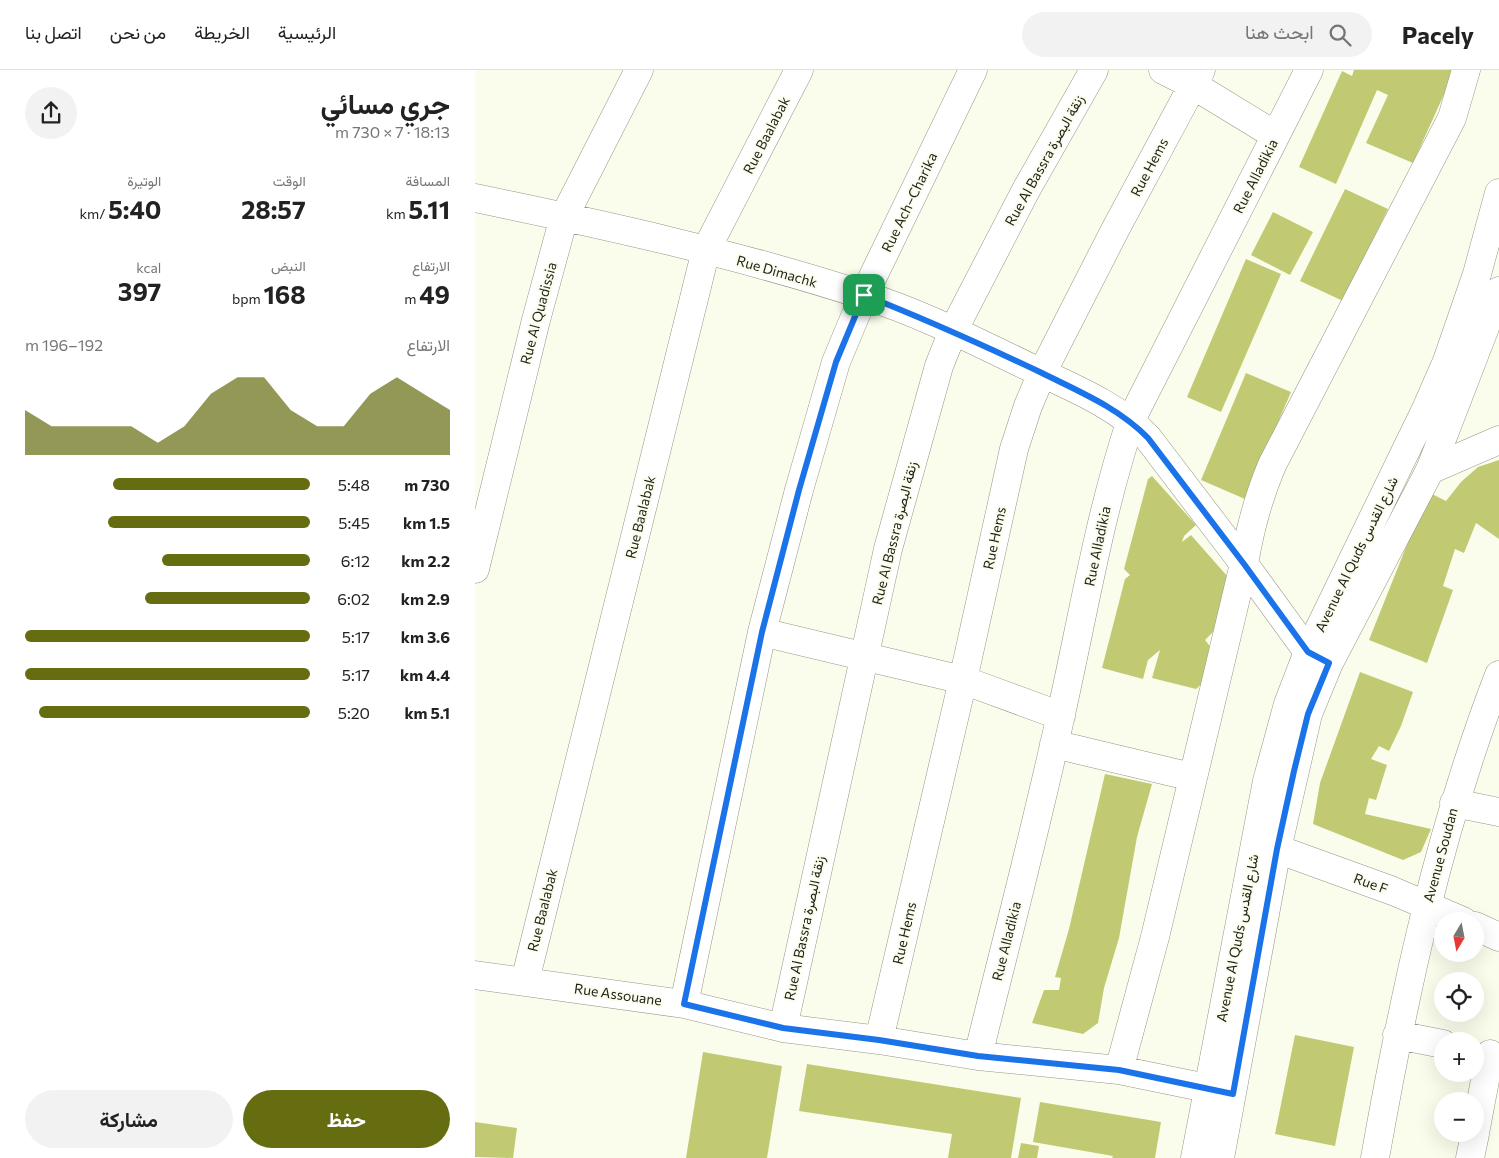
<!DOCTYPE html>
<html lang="ar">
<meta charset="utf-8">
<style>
body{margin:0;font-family:Commissioner,Vazirmatn,sans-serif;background:#f2f2f2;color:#222;direction:rtl;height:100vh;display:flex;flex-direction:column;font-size:19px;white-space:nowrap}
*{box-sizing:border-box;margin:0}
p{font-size:16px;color:#767676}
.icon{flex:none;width:28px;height:28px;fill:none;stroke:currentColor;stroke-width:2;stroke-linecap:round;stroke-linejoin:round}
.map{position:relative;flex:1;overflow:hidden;direction:ltr}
.side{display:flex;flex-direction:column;background:#fff;width:475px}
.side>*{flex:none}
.needle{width:32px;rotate:190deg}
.fabs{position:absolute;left:959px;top:842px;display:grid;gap:10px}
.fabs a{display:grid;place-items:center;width:50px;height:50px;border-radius:50%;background:#fff;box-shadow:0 5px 20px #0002;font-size:25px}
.pin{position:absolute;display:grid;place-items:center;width:42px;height:42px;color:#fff;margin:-21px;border-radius:10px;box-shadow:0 2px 8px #0006}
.round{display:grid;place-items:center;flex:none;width:52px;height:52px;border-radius:26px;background:#f2f2f2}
.head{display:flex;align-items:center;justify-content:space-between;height:85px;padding:0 25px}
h1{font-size:28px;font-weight:700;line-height:38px}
.metrics{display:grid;grid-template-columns:repeat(3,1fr);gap:8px;height:85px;padding:5px 25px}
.metrics div{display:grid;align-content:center}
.metrics b{font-size:25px;font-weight:700}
.metrics small{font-size:14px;font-weight:400}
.metrics p{font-size:14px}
.chart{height:140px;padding:10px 25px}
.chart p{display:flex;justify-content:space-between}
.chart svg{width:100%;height:90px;margin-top:5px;fill:#666d11;opacity:.7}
.button{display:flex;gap:10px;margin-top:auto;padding:10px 25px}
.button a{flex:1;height:58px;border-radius:30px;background:#666d11;color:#fff;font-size:20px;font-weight:700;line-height:58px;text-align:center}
.button a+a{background:#f2f2f2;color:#222}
ul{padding:0 25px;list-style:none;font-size:16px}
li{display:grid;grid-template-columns:80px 60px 1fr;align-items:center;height:38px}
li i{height:12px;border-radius:6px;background:#666d11}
header{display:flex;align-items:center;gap:30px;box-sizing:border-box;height:70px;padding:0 25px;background:#fff;border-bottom:1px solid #e0e0e0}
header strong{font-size:24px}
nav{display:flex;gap:28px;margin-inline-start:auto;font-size:18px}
.search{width:350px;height:45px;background:#f2f2f2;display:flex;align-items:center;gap:12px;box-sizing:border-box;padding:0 18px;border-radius:28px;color:#767676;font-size:19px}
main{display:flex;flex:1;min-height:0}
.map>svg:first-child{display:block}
</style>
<header>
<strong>Pacely</strong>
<div class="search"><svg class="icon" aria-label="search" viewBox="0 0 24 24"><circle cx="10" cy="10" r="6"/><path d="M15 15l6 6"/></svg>ابحث هنا</div>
<nav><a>الرئيسية</a><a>الخريطة</a><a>من نحن</a><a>اتصل بنا</a></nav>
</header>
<main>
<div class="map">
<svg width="1024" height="1088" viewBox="0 0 1024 1088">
<rect width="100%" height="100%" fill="#fbfdec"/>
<path fill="#c1ca73" d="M879,0H980L938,93L891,73L913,25L902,20L861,114L824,97L867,1L877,6Z
M870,119L913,139L868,231L825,211Z
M798,142L838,162L815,205L776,185Z
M771,189L806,204L746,342L712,327Z
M771,303L816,322L770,429L726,410Z
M1024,390V469L1001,453L989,483L980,479L968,516L978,520L952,593L894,570L953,422L971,431L986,412L1003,397Z
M677,406L721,455L709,466L707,472L716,465L753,507L738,562L730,570L738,580L730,611L721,619L677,608L685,580L673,590L668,609L627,598L650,509L655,505L649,499L673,409Z
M885,602L938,622L926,656L914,681L904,676L896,689L912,695L901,730L894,728L890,744L956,759L946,782L928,790L838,754L845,713Z
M630,704L677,714L662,767L644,868L629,918L623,953L608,964L557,953L569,920H584L586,908L580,907L594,859Z
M820,965L879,977L860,1076L800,1064Z
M228,982L307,996L292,1088H211Z
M332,994L546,1028L536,1088H473L477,1064L324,1041Z
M565,1032L686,1052L680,1088H637L638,1086L558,1072Z
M0,1052L42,1058L38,1088L0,1087Z
M546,1073L564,1076L562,1088H543Z"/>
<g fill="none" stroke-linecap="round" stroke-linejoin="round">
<g stroke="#949687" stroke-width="29">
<path id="minor" d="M688,0L718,15L800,65
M0,128C130,155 262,184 388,225C446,243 500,271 554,297C596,317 642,335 673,368L769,494L833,582L853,593
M955,400L1024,370
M0,499L61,250L89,147L164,0
M287,562L488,610L586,646
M579,674L717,707
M979,733L1024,742
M802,779L918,821L988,851
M1000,856L1024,867
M0,905L209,934L308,958L404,970L503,986L644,1000L756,1023
M50,911L231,180L324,0
M209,934L287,562L324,420L361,292L389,225L498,0
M308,958L413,479L464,296L478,261L551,120L619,0
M922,965L968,974
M404,970L488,610L539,379L553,336L567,303L640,160L726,0
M503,986C531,872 561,759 586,644C608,546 624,446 656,350L834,0
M644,1000L680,867L769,494C775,458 783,428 797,395L977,48L991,0
M1000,1063L1015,984
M900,1088C929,924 964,760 1024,605
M995,1088L1000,1064"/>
</g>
<g stroke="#949687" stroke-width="29">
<path id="major" d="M720,1088L792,711L813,634L833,582L951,339L972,291L1002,204L1024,123
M745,1088L802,779L833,644L854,593L955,400L1024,221"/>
</g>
<use href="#minor" stroke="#fff" stroke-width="28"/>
<use href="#major" stroke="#fff" stroke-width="28"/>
</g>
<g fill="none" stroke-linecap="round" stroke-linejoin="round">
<g stroke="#fff" stroke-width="10">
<path id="route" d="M389,225C450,249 508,275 567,303C605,322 644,338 673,368L769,494L833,582L854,593L833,644L819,701L802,779L758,1024L644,1000L503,986L404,970L308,958L209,934L287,562L324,420L361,292Z"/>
</g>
<use href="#route" stroke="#1a73e8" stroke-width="6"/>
</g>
<g text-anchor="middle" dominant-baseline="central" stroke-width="4" stroke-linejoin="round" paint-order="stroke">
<g font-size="14" fill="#1f201a" stroke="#fbfdec">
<text transform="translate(291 65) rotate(-63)">Rue Baalabak</text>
<text transform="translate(569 90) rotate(-61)">Rue Al Bassra زنقة البصرة</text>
<text transform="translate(674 97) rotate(-62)">Rue Hems</text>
<text transform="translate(780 106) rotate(-63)">Rue Alladikia</text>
<text transform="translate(434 132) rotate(-64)">Rue Ach–Charika</text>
<text transform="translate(302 201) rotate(16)">Rue Dimachk</text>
<text transform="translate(63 243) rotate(-75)">Rue Al Quadissia</text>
<text transform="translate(165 447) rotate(-76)">Rue Baalabak</text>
<text transform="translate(419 463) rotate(-76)">Rue Al Bassra زنقة البصرة</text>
<text transform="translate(519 468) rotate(-78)">Rue Hems</text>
<text transform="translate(622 476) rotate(-78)">Rue Alladikia</text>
<text transform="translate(881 484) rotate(-64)">Avenue Al Quds شارع القدس</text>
<text transform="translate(965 785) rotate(-75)">Avenue Soudan</text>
<text transform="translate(896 813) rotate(20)">Rue F</text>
<text transform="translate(67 840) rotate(-76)">Rue Baalabak</text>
<text transform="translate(329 858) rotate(-78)">Rue Al Bassra زنقة البصرة</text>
<text transform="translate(429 863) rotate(-77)">Rue Hems</text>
<text transform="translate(762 868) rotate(-79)">Avenue Al Quds شارع القدس</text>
<text transform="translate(531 871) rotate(-76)">Rue Alladikia</text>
<text transform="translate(143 924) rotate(8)">Rue Assouane</text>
</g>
</g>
</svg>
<div class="fabs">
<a><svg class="needle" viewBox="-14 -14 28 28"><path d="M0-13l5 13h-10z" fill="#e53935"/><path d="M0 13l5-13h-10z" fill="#767676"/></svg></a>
<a><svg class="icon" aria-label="locate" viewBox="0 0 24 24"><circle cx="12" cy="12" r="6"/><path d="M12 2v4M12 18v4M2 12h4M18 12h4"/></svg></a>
<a>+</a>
<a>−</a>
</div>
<div class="pin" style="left:389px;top:225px;background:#1e9e55"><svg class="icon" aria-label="arrive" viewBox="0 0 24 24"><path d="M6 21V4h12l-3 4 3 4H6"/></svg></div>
</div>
<section class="side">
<div class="head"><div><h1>جري مسائي</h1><p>18:13 · 7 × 730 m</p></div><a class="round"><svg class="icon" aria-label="share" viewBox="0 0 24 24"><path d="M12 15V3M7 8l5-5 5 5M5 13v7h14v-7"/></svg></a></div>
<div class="metrics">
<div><p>المسافة</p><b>5.11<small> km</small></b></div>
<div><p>الوقت</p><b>28:57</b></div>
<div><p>الوتيرة</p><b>5:40<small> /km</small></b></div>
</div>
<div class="metrics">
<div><p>الارتفاع</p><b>49<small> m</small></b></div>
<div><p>النبض</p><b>168<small> bpm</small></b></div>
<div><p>kcal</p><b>397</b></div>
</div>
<div class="chart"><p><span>الارتفاع</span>192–196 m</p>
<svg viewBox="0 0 160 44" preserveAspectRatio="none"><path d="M0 44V22L10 30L20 30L30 30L40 30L50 38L60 30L70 14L80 6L90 6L100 22L110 30L120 30L130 14L140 6L150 14L160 22V44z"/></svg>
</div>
<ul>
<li><b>730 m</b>5:48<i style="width:69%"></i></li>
<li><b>1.5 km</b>5:45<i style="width:71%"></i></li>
<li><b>2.2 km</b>6:12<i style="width:52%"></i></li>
<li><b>2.9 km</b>6:02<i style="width:58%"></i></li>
<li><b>3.6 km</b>5:17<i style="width:100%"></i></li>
<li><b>4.4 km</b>5:17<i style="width:100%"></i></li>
<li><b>5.1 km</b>5:20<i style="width:95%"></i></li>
</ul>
<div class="button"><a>حفظ</a><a>مشاركة</a></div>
</section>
</main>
